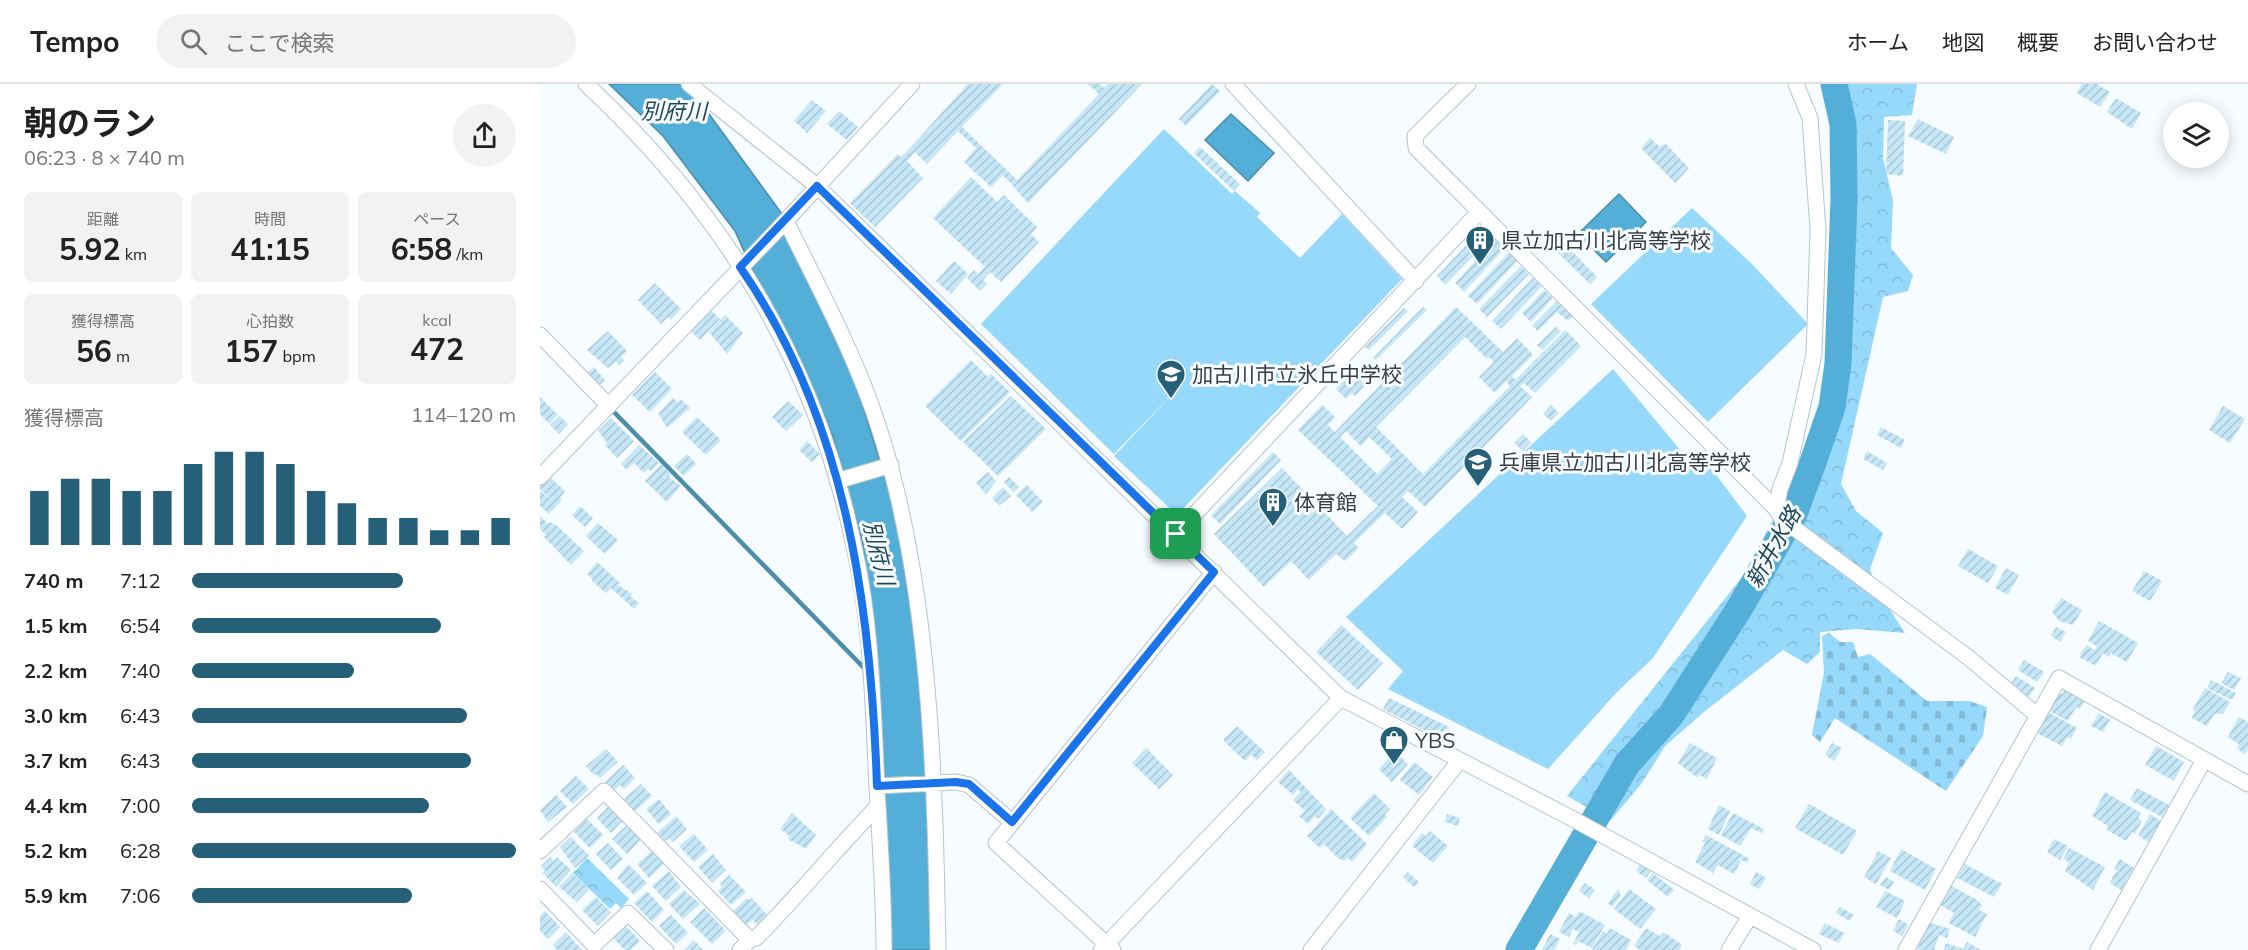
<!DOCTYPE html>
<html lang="ja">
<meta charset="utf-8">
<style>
body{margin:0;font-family:Mulish,"Noto Sans JP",sans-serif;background:#f2f2f2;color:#222;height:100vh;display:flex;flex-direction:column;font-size:22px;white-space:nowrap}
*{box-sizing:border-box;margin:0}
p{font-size:20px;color:#767676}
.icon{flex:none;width:33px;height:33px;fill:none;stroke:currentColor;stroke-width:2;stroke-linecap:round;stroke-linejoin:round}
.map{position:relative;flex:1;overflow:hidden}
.sheet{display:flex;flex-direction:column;background:#fff;width:540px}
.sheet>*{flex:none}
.controls{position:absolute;left:1623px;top:18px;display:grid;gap:12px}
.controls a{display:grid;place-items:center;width:66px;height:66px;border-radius:50%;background:#fff;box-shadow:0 3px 15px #0003;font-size:30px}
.pin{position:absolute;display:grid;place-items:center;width:51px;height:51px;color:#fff;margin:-26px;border-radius:12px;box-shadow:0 3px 9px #0006}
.round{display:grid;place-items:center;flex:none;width:63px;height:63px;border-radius:32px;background:#f2f2f2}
.head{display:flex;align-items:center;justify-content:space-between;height:102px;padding:0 24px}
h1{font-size:33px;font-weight:700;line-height:45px}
.stats{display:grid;grid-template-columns:repeat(3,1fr);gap:9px;height:102px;padding:6px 24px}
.stats div{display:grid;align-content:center;border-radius:9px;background:#f2f2f2;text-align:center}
.stats b{font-size:30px;font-weight:700}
.stats small{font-size:16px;font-weight:400}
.stats p{font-size:16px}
.chart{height:168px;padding:12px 24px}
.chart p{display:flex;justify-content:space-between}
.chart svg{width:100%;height:108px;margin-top:6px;stroke:#255f78;stroke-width:6}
ul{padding:0 24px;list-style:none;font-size:20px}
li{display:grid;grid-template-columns:96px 72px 1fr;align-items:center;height:45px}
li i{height:15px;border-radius:8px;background:#255f78}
header{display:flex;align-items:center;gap:36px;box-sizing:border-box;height:84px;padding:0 30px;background:#fff;border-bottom:2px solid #e0e0e0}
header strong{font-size:28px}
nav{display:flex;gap:33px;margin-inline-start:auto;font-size:21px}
.search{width:420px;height:54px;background:#f2f2f2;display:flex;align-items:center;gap:15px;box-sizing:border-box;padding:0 21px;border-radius:33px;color:#767676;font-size:22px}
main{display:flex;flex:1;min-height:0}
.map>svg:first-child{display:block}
</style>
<header>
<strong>Tempo</strong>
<div class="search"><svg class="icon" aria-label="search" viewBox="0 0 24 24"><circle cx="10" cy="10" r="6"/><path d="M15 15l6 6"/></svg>ここで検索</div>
<nav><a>ホーム</a><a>地図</a><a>概要</a><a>お問い合わせ</a></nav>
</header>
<main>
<section class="sheet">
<div class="head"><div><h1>朝のラン</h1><p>06:23 · 8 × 740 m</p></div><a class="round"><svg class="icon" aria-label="share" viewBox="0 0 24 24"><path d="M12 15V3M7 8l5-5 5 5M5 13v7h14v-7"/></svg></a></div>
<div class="stats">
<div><p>距離</p><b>5.92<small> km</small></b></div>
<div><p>時間</p><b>41:15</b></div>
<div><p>ペース</p><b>6:58<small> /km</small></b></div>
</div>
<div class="stats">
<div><p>獲得標高</p><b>56<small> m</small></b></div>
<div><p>心拍数</p><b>157<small> bpm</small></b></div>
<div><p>kcal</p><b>472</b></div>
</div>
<div class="chart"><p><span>獲得標高</span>114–120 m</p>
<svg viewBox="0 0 160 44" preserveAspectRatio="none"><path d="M5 44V22M15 44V17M25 44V17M35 44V22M45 44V22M55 44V11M65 44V6M75 44V6M85 44V11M95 44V22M105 44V27M115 44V33M125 44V33M135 44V38M145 44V38M155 44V33"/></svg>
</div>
<ul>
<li><b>740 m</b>7:12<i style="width:65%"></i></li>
<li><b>1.5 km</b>6:54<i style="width:77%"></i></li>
<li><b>2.2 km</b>7:40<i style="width:50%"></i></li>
<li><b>3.0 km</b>6:43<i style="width:85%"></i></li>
<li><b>3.7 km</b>6:43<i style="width:86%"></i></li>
<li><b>4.4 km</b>7:00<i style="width:73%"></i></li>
<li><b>5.2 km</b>6:28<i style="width:100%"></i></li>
<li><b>5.9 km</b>7:06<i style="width:68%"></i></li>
</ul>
</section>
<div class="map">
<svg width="1708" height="866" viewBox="0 0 1708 866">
<defs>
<pattern id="forest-crowns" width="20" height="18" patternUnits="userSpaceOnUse" patternTransform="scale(1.5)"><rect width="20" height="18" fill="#97d9fa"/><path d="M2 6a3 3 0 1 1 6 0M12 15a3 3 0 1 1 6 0" fill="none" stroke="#83bbd7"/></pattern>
<pattern id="cemetery-stones" width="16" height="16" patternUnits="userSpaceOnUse" patternTransform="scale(1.5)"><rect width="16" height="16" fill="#97d9fa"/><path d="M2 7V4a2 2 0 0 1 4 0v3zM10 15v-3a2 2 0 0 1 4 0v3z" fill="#83bbd7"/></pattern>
<pattern id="building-hatch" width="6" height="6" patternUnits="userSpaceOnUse" patternTransform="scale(1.5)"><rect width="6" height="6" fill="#c5e7f8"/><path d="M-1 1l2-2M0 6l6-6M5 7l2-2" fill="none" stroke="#aac7d6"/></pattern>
</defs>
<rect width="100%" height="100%" fill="#f6fcff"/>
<path fill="url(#forest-crowns)" d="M1290,0H1377L1372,31L1344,33L1343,74L1353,117L1351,164L1373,191L1368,207L1343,213L1301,400L1316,427L1343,449L1330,485L1338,507L1365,549L1317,545L1280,548V568L1267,580L1243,566L1164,628L1125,662L1102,699L1071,736L1027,712L1203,492L1252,400L1279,321L1300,219L1301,163L1293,96Z
M47,774L89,815L81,824L76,819L70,825L33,789Z"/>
<path fill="url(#cemetery-stones)" d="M1289,549L1300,558H1313L1318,573L1330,570L1387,617H1429L1447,623L1443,652L1406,707L1295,634L1280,658L1272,651L1284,589L1282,552Z"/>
<path fill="#97d9fa" d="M624,45L692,110L695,107L720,129L717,133L760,174L802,130L862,195L637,431L574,372L643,299L574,370L441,240Z
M1152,124L1212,180L1268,240L1168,338L1051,220Z
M1073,285L1161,391L1171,384L1207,432L1113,574L1076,609L1008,685L848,605L863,587L806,533Z"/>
<path fill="#54afd8" stroke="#4b8daa" stroke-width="1.5" d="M69,0H144L153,8L242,130L247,151L315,297L354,423L370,506L387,676L391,866H351L330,516L322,456L293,353L261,276L212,185L195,147L123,52Z
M691,30L734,69L708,97L665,56Z
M1079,110L1106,138L1066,178L1038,150Z"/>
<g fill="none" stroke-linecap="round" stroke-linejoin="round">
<path stroke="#4b8daa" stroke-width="4.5" d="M73,327L325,585"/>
<path stroke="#54afd8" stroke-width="27" d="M979,866L1087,680L1131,631L1199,525L1254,430L1272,381L1292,323L1298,280L1304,115L1303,40L1294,0"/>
</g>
<path fill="url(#building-hatch)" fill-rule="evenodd" d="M428,0H463L422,43L477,96L559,10L548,0H560L564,4L568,0H602L488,119L463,91L451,103L424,78L436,64L418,47L387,80L375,68L367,77L383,94L335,143L310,119L358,70L361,73L370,64Z
M672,0L680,7L646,42L639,35Z
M1542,0H1557L1570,8L1560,23L1537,9Z
M1576,14L1601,29L1592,45L1567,28Z
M272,16L286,27L267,49L254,37Z
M299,27L318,43L307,56L287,40Z
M1378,35L1414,53L1406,70L1368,52Z
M1348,36L1365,37L1363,92L1346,90Z
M1110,54L1120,63L1125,59L1149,84L1135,99L1101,64Z
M660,63L700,100L694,107L654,69Z
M431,93L457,118L464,111L497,143L491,150L499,158L461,198L450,188L443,196L447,200L440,207L427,194L434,186L438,190L445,183L393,134Z
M943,144L952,153L905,201L897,192Z
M1019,154L1057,193L1050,200L1011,162Z
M955,156L965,164L924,208L915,199Z
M969,168L978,176L937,220L928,212Z
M414,177L428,190L411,210L396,197Z
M981,182L989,190L947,233L939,225Z
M993,194L1002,202L961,245L952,237Z
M115,199L141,225L131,236L128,233L121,240L98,216Z
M1004,206L1013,214L991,238L982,229Z
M1017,217L1033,232L1028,237L1017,228L998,247L992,242Z
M883,223L887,226L836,276L833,274Z
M916,223L963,268L977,254L993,271L972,292L975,296L1025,246L1041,262L995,309L984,299L980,302L992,313L885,423L868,407L862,413L878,428L862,445L845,429L814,459L819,464L805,477L796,470L769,496L751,477L724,503L674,450L742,384L807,452L838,422L758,346L782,321L795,333L788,341L795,348ZM925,253L947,275L949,273L954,278L939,293L955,309L966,297L970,302L883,390L836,343ZM806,347L821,362L829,353L852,375L837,390L800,353Z
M864,224L868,227L829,266L825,263Z
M170,225L180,235L160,256L150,246Z
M185,231L203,249L187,270L169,248Z
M1016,243L1021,247L1002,266L997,261Z
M68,247L87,267L81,273L84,276L79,281L76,277L68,284L47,266Z
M431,276L448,293L451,290L470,308L421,357L385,322Z
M821,279L834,291L815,312L812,309L806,315L796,305Z
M54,283L65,296L56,304L45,291Z
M115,288L132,305L110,328L92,311Z
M471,312L506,345L458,392L423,358Z
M0,313L18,331L9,340L0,330Z
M133,314L138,318L141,315L150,324L127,344L118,329Z
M248,317L263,331L246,347L232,333Z
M1011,321L1019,329L1011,337L1003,330Z
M1683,322L1705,335L1690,359L1669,346Z
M20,332L28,340L19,350L10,341Z
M157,333L181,356L166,371L142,348Z
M71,334L94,357L77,374L65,361L67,359L58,347Z
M1341,343L1365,356L1361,364L1337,351Z
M983,350L991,358L983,367L974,359Z
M267,357L280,370L272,378L259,366Z
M99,361L119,379L111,387L108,385L104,389L94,379L87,386L81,380Z
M1327,367L1347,379L1343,386L1323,375Z
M733,368L741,376L680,440L671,431Z
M147,370L156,380L144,392L134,382Z
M121,380L131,390L129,393L141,402L127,418L105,397Z
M448,388L456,397L446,410L436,399Z
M469,393L479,403L473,408L464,398Z
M6,394L9,397L11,394L25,407L20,414L22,416L9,430L0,422V407L13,417L0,405V400Z
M487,401L503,418L492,428L476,411Z
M463,403L471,412L459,422L452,414Z
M40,422L53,434L45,443L32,431Z
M0,432L8,440L10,438L16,441L44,467L31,481L4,453L6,451L0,445Z
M58,439L78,456L65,470L46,452Z
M1428,465L1458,482L1448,499L1418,482Z
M57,478L80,499L78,501L92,510L90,512L99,519L94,525L71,504L66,509L52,497L53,495L47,490Z
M1466,484L1479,491L1468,511L1455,504Z
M1604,487L1622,497L1610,517L1592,507Z
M1521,514L1542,526L1533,541L1519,537L1512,528Z
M1559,537L1598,559L1587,578L1571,569L1569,573L1563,569L1556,582L1539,573L1546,561L1555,566L1557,562L1548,557Z
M801,541L843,579L818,606L776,568Z
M1516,543L1526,548L1520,558L1511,552Z
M1484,576L1504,588L1497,598L1478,586Z
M1688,588L1701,594L1694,606L1681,599Z
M1476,592L1495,604L1489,613L1470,601Z
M1671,596L1696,609L1692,616L1667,604Z
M1665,604L1690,618L1683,630H1674L1667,642L1652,634L1655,627L1653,625Z
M1525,606L1545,617L1540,625L1536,623L1528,637L1509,627L1519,609L1522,610Z
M849,614L909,643L903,656L843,625Z
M1506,627L1537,644L1531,655L1527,653L1522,662L1495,648Z
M1559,629L1570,636L1563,648L1551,642Z
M1699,633L1708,638V666L1705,670L1697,665L1699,660L1688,653Z
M697,642L725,668L717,676L711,670L705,677L683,656Z
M1150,659L1177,674L1167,695L1159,691L1158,694L1138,679Z
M1292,659L1302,664L1294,677L1285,671Z
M1616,662L1644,678L1634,697L1605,681Z
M606,664L633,691L619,705L592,679Z
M66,665L78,678L60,694L56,690L54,691L46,682Z
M855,667L868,680L852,698L839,685Z
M874,678L893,693L879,711L860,696Z
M83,681L95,694L84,705L80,701L72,708L64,699Z
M749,686L786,725L778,735L775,732L768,740L759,732L765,727L753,716L761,708L758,705L753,711L738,698Z
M36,692L49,705L33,720L20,707Z
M101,700L112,712L95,727L84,715Z
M1597,704L1629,721L1622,733L1590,716Z
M1565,708L1601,729L1598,734L1602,737L1595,750L1592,748L1586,757L1567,746L1568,742L1552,732Z
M834,709L850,725L845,730L847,733L829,752L810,734Z
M16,711L27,723L8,738L0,726Z
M119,715L131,730L119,740L106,725Z
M1269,720L1317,747L1303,771L1255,744Z
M70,721L84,735L71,749L57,734Z
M1179,721L1190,727L1179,751L1168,745Z
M791,725L827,760L812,778L808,774L804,777L798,774L784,760L780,764L767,752Z
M252,729L276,751L266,765L248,755L250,752L240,745Z
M1193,729L1224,745L1222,749L1211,744L1200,762L1181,751Z
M907,730L920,734L918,742L905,738Z
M1610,730L1621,737L1609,758L1598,752Z
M136,732L147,745L133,758L129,754L125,757L117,749Z
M47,735L63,751L50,764L34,748Z
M87,741L101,755L87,770L72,755Z
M890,747L908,762L893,779L872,762L882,749L886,752Z
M154,750L168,766L154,778L139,762Z
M1166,751L1210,775L1207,779L1198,774L1201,777L1194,790L1178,781L1173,789L1155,778L1165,759L1162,758Z
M31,753L49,772L35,784L20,763Z
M1514,755L1528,762L1520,776L1507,768Z
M68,759L83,775L71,786L56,770Z
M1529,764L1565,783L1553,806L1525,787L1529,778L1523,775Z
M1361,765L1396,785L1385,806L1350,787Z
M112,767L124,780L109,794L97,780Z
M1338,767L1351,774L1336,800L1324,793Z
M173,770L186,786L172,799L158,783Z
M10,773L14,777L17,773L31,786L16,803L3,789L5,787L1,782Z
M1580,775L1594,784L1581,806L1570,799L1576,787L1583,790L1574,785Z
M88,780L107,799L94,811L77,794Z
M1101,780L1111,787L1106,794L1096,787Z
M1425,780L1462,800L1454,813L1417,794Z
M129,787L141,803L126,817L112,802Z
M868,788L879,798L874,803L863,793Z
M1216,788L1226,794L1219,805L1210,800Z
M32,789L49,805L37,818L19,803Z
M1113,789L1134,806L1128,813L1107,796Z
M189,791L206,808L191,821L178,807L182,803L180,800Z
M1346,793L1354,798L1349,806L1340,801Z
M1045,799L1055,806L1049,814L1039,807Z
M1410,801L1437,816L1442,821L1439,826L1447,830L1435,853L1409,839L1414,829L1399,820Z
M1078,805L1081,812L1072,823L1068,819Z
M1089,805L1116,825L1100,845L1074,825Z
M144,806L160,820L143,835L129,820Z
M107,807L124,826L112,838L94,819Z
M1345,807L1365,817L1357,834L1336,823Z
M56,813L71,828L58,842L42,826Z
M207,814L209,816L212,814L229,833L219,843L213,836L206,841L193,827Z
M1300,823L1314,831L1310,837L1296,829Z
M164,824L186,847L172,860L150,838Z
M5,827L20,843L8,855L0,847V832Z
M1039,827L1065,841L1052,864L1038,857L1036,861L1033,860L1039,848L1033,845L1029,853L1019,848L1029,829L1036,833Z
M131,831L148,849L136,860L119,842Z
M1359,835L1368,841L1362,852L1353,847Z
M1387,838L1410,845L1407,854L1399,851L1394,866H1377Z
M1285,839L1304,849L1299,859L1279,850Z
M85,841L100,857L90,866H85L72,853Z
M1070,844L1091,856L1086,866H1052L1063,847L1067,850Z
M1106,844L1120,852L1124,848L1142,861L1139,866H1100L1094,862Z
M26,848L42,866H17L13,861Z
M1010,850L1020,855L1014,866H1002Z
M154,856L163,866H144Z
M1427,858L1441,866H1404L1406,859L1423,865Z"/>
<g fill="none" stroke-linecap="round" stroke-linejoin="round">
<g stroke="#b6c4cb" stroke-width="17">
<path id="minor" d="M46,0C185,129 277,280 315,467C332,544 333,625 337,704C340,758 344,812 344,866
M149,0L277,102L801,614L1033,735L1273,866
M693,0L876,197
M928,0L875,52L876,64L1236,425L1242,435L1429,574L1498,632
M246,137C279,204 316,272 339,344C391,505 395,697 398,866
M0,251L69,322
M0,393L241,142L372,0
M297,397L351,381
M1236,425L1240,405L1250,379L1274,270L1278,146L1270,34L1256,0
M636,450L939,128
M337,702L416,698L429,701L472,738
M0,767L64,707L210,856L200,866
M0,805L54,861L88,829L126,866
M210,856L216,854C259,811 296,765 338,722
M561,866L801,614
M573,866L456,759L674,488
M771,866L920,676
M1189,866L1210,832
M1366,866L1519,594L1708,700
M1558,866L1664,676"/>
</g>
<use href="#minor" stroke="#fff" stroke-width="15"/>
</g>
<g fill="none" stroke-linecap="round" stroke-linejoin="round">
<g stroke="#fff" stroke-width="12">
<path id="route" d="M277,102L674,488L472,738L429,700L416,698L337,702C331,521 306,335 200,183Z"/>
</g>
<use href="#route" stroke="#1a73e8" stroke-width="8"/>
</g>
<defs>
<g id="building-pin" transform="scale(1.5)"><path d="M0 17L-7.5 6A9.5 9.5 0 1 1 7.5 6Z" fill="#255f78" stroke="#f6fcff"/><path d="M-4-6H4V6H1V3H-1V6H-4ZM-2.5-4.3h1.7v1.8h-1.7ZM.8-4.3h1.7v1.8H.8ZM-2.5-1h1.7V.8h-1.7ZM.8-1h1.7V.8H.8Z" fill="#fff"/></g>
<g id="school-pin" transform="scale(1.5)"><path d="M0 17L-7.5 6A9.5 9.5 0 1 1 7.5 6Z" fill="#255f78" stroke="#f6fcff"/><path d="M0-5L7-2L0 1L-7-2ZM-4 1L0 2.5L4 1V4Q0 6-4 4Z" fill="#fff"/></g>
<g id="shop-pin" transform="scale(1.5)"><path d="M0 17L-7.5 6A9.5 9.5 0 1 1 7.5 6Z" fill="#255f78" stroke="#f6fcff"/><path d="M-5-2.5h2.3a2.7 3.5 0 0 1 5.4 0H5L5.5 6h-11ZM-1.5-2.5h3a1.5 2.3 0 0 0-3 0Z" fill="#fff"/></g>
</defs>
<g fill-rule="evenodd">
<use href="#building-pin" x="940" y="156"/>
<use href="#school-pin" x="631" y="290"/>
<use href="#school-pin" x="938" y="378"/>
<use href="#building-pin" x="733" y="418"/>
<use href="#shop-pin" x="854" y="656"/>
</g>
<g text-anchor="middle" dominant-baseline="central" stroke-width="6" stroke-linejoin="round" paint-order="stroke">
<g font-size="21" fill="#373d40" stroke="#f6fcff" text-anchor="start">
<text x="961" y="156">県立加古川北高等学校</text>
<text x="652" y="290">加古川市立氷丘中学校</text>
<text x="959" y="378">兵庫県立加古川北高等学校</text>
<text x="754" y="418">体育館</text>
<text x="875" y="656">YBS</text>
</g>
<g font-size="22" font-style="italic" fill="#1f4658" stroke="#f6fcff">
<text x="134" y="27">別府川</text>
<text transform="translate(1233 463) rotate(-61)">新井水路</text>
<text transform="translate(339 469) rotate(76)">別府川</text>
</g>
</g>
</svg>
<div class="controls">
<a><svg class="icon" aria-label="layers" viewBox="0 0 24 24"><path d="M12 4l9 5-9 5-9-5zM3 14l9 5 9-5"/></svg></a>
</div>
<div class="pin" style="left:636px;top:450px;background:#1e9e55"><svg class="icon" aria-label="arrive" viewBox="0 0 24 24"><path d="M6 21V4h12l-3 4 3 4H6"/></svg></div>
</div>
</main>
